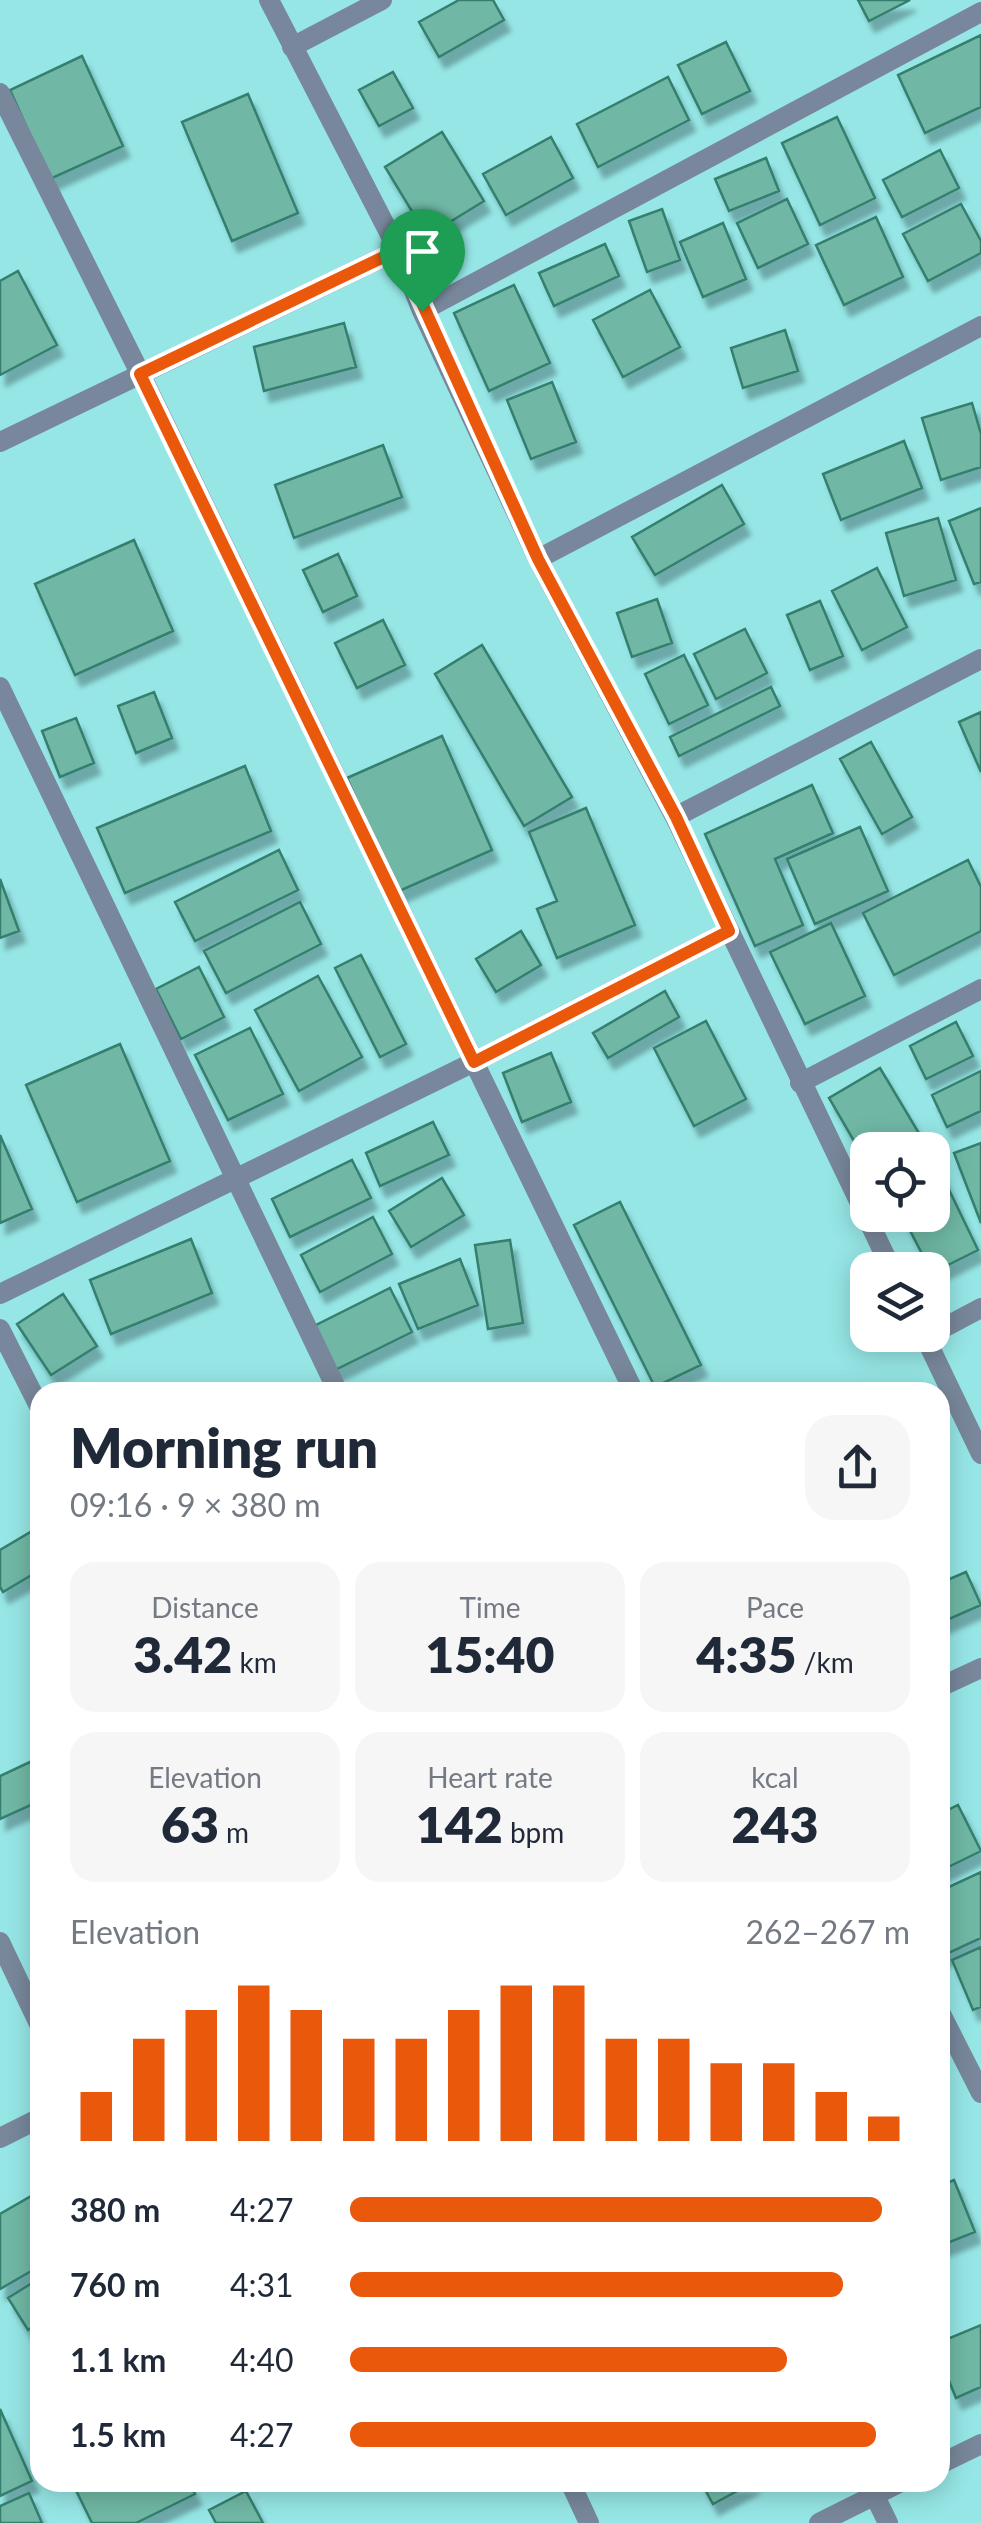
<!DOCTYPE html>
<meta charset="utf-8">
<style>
body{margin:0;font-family:Lato,sans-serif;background:#f6f6f7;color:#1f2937;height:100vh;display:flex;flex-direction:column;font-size:38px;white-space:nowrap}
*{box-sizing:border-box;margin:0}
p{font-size:32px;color:#747a83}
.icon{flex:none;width:55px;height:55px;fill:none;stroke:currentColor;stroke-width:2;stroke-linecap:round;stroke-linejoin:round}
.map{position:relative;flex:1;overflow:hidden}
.drawer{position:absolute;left:30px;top:1382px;width:920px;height:1110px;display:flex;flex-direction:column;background:#fff;border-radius:30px;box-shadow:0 5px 25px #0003}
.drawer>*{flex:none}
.fabs{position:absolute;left:850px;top:1132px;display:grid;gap:20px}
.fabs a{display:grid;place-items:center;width:100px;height:100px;border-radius:20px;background:#fff;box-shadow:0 5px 25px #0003;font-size:50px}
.pin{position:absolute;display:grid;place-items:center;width:85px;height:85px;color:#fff;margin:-102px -42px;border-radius:50% 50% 50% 0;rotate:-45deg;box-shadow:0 0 10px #0007}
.pin .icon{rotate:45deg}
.round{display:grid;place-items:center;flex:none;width:105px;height:105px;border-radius:30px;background:#f6f6f7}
.headline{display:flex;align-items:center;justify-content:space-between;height:170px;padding:0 40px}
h1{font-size:55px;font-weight:800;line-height:75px}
.stats{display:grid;grid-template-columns:repeat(3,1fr);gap:15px;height:170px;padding:10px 40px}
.stats div{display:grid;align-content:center;border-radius:25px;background:#f6f6f7;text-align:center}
.stats b{font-size:50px;font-weight:800}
.stats small{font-size:28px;font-weight:400}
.stats p{font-size:28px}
.chart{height:280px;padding:20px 40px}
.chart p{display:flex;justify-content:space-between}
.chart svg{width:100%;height:180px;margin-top:10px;stroke:#ea580c;stroke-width:6}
ul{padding:0 40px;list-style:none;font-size:32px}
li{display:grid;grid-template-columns:160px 120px 1fr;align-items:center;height:75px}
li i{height:25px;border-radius:12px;background:#ea580c}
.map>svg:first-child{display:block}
</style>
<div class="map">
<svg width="981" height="2523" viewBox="0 0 981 2523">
<defs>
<filter id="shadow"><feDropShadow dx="6" dy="11" stdDeviation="2.5" flood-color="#0004"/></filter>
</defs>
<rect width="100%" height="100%" fill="#96e6e6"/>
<path fill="#70b8a5" stroke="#357f6e" stroke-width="2.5" filter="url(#shadow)" d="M459,0H493L504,20L439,57L419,22Z
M858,0H910L869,21Z
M981,35V107L925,133L898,75Z
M726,42L750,91L702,114L678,65Z
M82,56L123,146L50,179L10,90Z
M393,72L413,108L379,126L359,90Z
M668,77L689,120L598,167L577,124Z
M248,94L298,213L232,241L182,122Z
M837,117L875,198L820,225L782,143Z
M442,132L484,201L427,236L385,167Z
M551,137L573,178L506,215L483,174Z
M940,150L959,188L902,217L883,180Z
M766,158L779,191L729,211L715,179Z
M787,199L808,244L758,268L737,223Z
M961,204L981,241V253L928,281L903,234Z
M662,209L680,260L647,272L629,221Z
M876,217L903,277L844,305L816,245Z
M723,223L746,279L703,297L680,242Z
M605,244L619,276L554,306L539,273Z
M18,271L57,345L0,375V281Z
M514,285L550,363L489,391L454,313Z
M650,290L680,347L623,377L593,320Z
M344,323L356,367L264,391L254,347Z
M785,330L798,371L743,388L731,348Z
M552,382L576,442L531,459L507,400Z
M972,403L981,434V467L941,480L922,418Z
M904,441L922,488L841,520L823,474Z
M383,445L402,497L294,538L275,485Z
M722,485L744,524L655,575L632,537Z
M981,508V582L974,584L949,521Z
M938,518L956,580L904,596L886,533Z
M134,540L173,631L75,675L35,584Z
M338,554L357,596L323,612L303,570Z
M877,568L907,627L862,650L832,591Z
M657,599L672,643L632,657L617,613Z
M820,601L843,656L810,670L787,615Z
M383,620L405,665L357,688L335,643Z
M745,629L767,673L716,699L694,654Z
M482,645L572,797L524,826L435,674Z
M684,655L708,705L669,724L645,674Z
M771,687L780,706L679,756L670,737Z
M154,692L172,738L136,753L118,706Z
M981,712V772L959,722Z
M76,718L94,763L60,777L42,731Z
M442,736L492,850L397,892L347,778Z
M871,742L912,817L882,834L840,759Z
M245,766L271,831L125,893L97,828Z
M812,785L833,833L775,859L803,925L755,946L705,834Z
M586,808L635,925L557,958L537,909L557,901L529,832Z
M860,827L888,891L815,924L787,859Z
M279,850L298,890L195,941L175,902Z
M968,860L981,887V931L894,975L863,913Z
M0,879L19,931L0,938Z
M300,902L321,944L226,993L204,951Z
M831,923L865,996L805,1024L770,952Z
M521,931L541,965L496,992L476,959Z
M361,955L406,1044L380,1057L335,968Z
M199,967L224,1017L181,1039L156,989Z
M318,976L362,1057L299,1091L255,1010Z
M665,991L679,1017L608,1058L593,1033Z
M706,1021L746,1099L694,1126L654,1048Z
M956,1022L973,1056L926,1079L910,1046Z
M250,1028L283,1094L228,1120L195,1055Z
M120,1044L170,1161L77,1202L26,1085Z
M551,1053L571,1102L522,1122L503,1073Z
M880,1068L929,1150H868V1165L829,1098Z
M981,1071V1111L947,1127L932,1095Z
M433,1122L449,1155L380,1186L366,1153Z
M0,1135L32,1209L0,1223Z
M981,1143V1223L954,1153Z
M352,1160L371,1198L290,1237L272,1199Z
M939,1169L978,1250L932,1273L902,1215H932V1172Z
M442,1178L464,1215L411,1247L389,1211Z
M620,1202L701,1365L655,1387L574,1225Z
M373,1217L392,1254L320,1292L301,1255Z
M191,1239L212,1293L111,1334L90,1280Z
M510,1240L523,1323L488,1329L475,1245Z
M460,1259L478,1305L418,1329L399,1284Z
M390,1288L412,1332L333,1371L312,1327Z
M63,1294L97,1346L51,1375L17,1324Z
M39,1527L40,1570L3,1592L0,1587V1550Z
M966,1572L981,1605L940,1623V1583Z
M30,1762L40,1784V1801L0,1819V1776Z
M958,1805L981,1851L940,1871V1814Z
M981,1872V1938L940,1957V1891Z
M981,1947V2007L973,2010L952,1960Z
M954,2180L975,2232L940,2246V2186Z
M40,2191V2266L0,2289V2214Z
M40,2278V2322L28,2330L8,2298Z
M981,2325V2387L956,2398L940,2359V2342Z
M0,2409L32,2481L0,2496Z
M72,2482H189L195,2494L136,2523H92Z
M701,2482H754L713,2504Z
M246,2491L263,2523H216L209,2510Z
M29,2493L42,2523H0V2506Z"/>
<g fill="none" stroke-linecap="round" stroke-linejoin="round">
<path stroke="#78879b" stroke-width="20" d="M269,0L398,250L422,311L538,559L675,817L892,1270
M292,47L382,0
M0,93L140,373L634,1392
M422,311L981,12
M0,442L398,250
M538,559L981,326
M0,687L338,1392
M675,817L981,659
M800,1083L981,989
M0,1294L474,1062L729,931
M0,1329L40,1408
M932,1334L981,1308
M924,1335L981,1454
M940,1687L981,1668
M0,1942L40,2026
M940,2012L981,2093
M0,2138L40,2118
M940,2464L981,2444
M570,2482L589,2523
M869,2484L888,2523
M819,2523L901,2482"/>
</g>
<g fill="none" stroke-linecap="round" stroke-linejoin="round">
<g stroke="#fff" stroke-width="20">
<path id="route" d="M398,250L538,559L676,817L729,931L474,1062L140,374Z"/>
</g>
<use href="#route" stroke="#ea580c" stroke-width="12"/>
</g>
</svg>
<div class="fabs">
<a><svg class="icon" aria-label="locate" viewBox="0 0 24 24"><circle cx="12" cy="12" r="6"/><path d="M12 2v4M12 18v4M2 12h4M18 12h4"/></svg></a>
<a><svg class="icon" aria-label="layers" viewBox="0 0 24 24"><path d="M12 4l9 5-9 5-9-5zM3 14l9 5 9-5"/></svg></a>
</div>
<div class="pin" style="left:422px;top:311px;background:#1e9e55"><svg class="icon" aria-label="arrive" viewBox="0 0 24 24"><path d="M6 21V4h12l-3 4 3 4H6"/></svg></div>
<section class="drawer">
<div class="headline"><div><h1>Morning run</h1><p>09:16 · 9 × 380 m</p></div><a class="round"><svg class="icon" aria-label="share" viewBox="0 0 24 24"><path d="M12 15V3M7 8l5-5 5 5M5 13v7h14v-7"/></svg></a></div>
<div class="stats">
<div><p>Distance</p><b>3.42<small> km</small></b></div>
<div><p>Time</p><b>15:40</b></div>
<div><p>Pace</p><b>4:35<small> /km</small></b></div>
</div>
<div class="stats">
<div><p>Elevation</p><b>63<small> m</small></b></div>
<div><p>Heart rate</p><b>142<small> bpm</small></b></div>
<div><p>kcal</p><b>243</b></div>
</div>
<div class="chart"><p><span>Elevation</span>262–267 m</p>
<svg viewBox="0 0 160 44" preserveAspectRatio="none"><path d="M5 44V32M15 44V19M25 44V12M35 44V6M45 44V12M55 44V19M65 44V19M75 44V12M85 44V6M95 44V6M105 44V19M115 44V19M125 44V25M135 44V25M145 44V32M155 44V38"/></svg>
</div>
<ul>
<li><b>380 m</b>4:27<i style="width:95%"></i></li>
<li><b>760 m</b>4:31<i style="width:88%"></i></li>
<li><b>1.1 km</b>4:40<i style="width:78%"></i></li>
<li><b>1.5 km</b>4:27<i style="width:94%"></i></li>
</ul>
</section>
</div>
